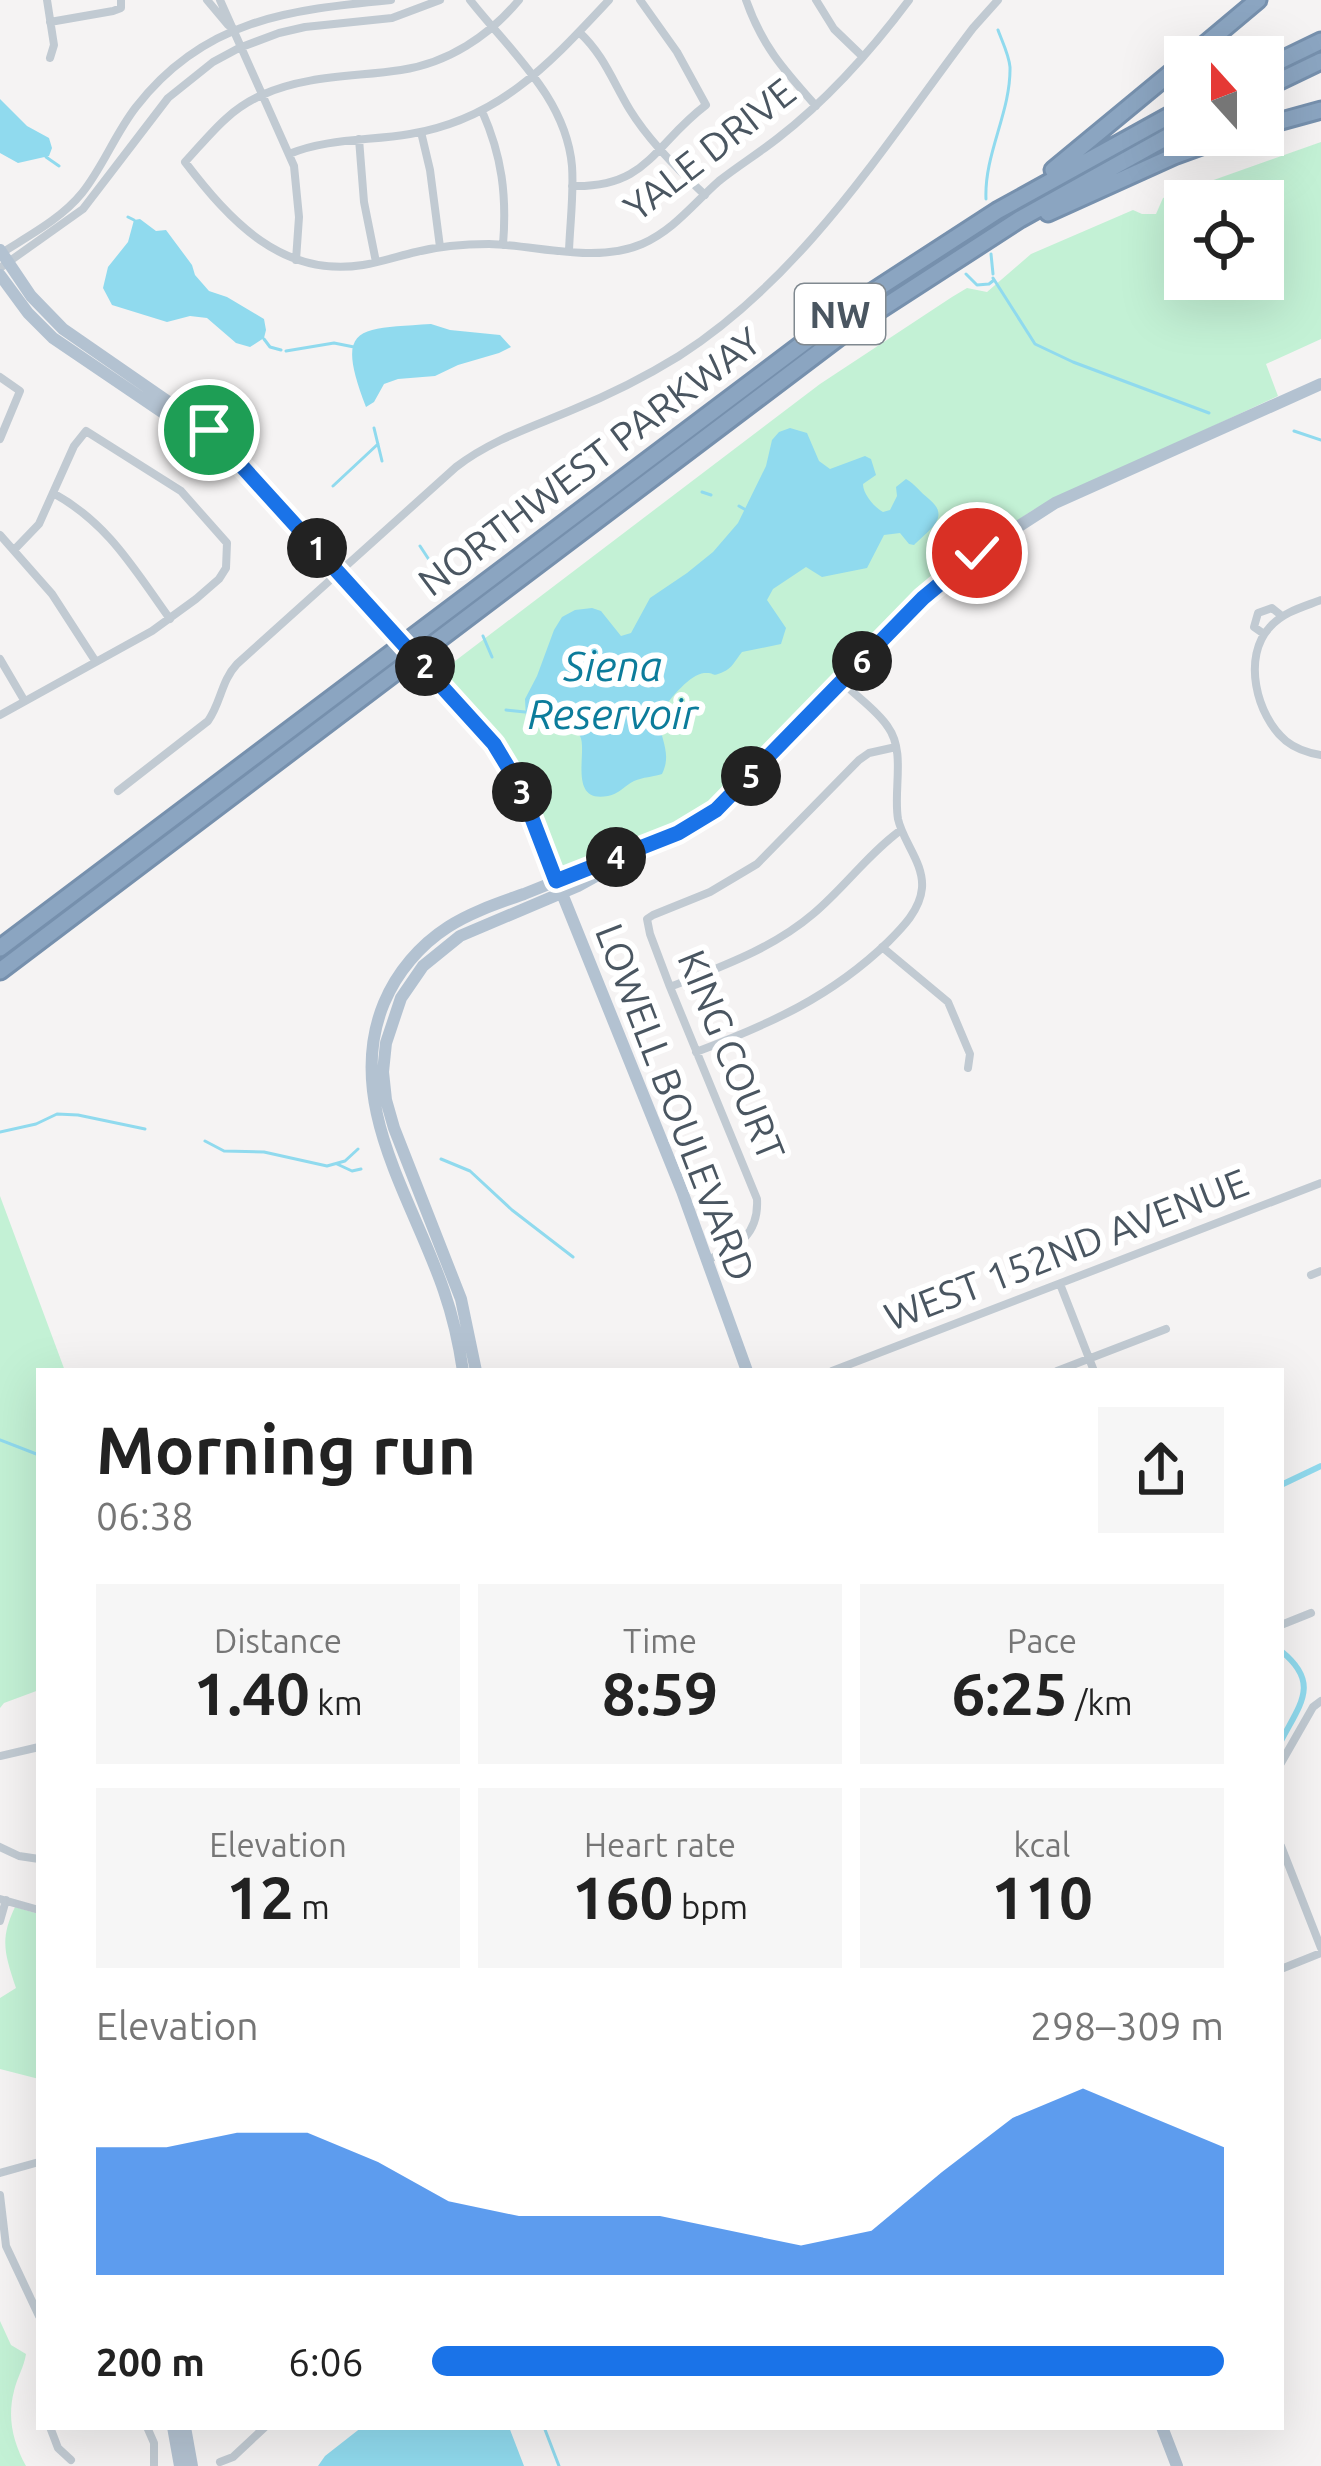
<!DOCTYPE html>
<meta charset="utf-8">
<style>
body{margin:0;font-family:Ubuntu,sans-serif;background:#f6f6f6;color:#222;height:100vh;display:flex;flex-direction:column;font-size:45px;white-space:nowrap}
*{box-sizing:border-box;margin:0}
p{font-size:39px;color:#767676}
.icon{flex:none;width:66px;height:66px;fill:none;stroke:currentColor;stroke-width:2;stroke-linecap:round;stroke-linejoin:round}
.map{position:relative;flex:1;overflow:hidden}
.sheet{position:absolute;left:36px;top:1368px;width:1248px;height:1062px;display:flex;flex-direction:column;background:#fff;border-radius:0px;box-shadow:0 12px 48px #0002}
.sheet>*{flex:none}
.needle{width:78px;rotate:339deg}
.fabs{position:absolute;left:1164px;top:36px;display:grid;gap:24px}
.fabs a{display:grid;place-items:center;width:120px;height:120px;border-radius:0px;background:#fff;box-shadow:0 12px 48px #0002;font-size:60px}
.pin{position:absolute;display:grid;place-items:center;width:102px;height:102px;color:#fff;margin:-51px;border:6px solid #fff;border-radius:50%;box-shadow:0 3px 12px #0007}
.km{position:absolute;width:60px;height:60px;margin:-30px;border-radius:50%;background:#222;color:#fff;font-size:33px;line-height:60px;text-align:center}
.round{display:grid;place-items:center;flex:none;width:126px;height:126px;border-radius:0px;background:#f6f6f6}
.head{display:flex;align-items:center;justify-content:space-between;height:204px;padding:0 60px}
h1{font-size:66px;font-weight:600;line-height:90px}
.figures{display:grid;grid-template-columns:repeat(3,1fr);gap:18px;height:204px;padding:12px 60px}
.figures div{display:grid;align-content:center;border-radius:0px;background:#f6f6f6;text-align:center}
.figures b{font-size:60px;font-weight:600}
.figures small{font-size:33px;font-weight:400}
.figures p{font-size:33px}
.chart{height:336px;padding:24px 60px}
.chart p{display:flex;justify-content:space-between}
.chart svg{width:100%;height:216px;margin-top:12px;fill:#1a73e8;opacity:.7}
ul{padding:0 60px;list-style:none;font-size:39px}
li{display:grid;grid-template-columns:192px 144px 1fr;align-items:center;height:90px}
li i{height:30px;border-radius:15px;background:#1a73e8}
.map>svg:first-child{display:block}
</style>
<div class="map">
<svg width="1321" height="2466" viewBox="0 0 1321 2466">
<rect width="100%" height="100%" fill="#f5f3f3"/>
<path fill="#c3f1d5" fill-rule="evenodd" d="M1321,142V339L1266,364L1278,396L1033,510L963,557L910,604L712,807L692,821L575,866L563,868L557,863L532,798L512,758L442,671L820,384L952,297L967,288L987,292L1031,254L1133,210L1142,214H1156L1163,198ZM1185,201H1263V279H1185Z
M0,1196L65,1371H39V1690L4,1703L0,1708Z
M15,1907L39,1914V2079L0,2069V1998L16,1988C4,1952 0,1939 15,1907Z
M0,2321L11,2345L26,2354C24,2367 17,2378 14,2391C7,2418 13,2442 26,2466H0Z"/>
<path fill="#90daee" d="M0,99L27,126L49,138L52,148L49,156L18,163L0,153Z
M140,219L156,231L166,230L192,265L195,275L209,291L227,297L264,319L266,330L264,338L250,347L236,343L207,318L190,316L167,322L112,305L103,288L108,267L128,242L134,220Z
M431,324L450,330L500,335L511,347L499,353L458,365L435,376L398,379L384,384L374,402L366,407C334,324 358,329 431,324Z
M790,428L807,433L819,461L830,469L865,456L871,459L876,475L863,484C863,494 874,507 883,512L890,510L897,496L896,487L906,479C915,484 920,492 929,499C951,517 930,529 914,545L909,544L900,533L884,535L867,568L822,577L806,567L773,589L767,600L786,628L781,644L742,652C736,659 732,669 723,672C710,678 717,672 704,673C691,674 670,698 663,710C652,731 675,748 662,774C653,777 643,777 634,781C624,786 619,794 608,796C567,804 588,751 580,736C575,728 571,728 564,724C549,723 539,730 526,719L525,699L537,676L554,630L562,617L575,610L592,608L601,611L621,636L631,633L650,598L687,573L713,552L738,523L766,466L772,440L779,432Z
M362,2427H509L524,2466H318L325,2456Z"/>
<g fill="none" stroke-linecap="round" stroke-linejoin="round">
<path stroke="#90daee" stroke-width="3" d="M46,157L59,166
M986,199C984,154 1011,112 1010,67C1009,55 1002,41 998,30
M128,217L134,220
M991,254L993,274
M966,274L977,285L989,284L994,280
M993,278L1035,344L1073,362L1209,413
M264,339L270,347L281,350
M286,351L334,343L354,347
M374,428L382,461
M1294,431L1321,440
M333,486L378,444
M702,492L711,495
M739,506L746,510
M420,546L441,578
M483,636L492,657
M506,710L525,712
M0,1132L36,1124L57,1114L78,1115L145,1129
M205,1141L224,1151L264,1152L327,1166L345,1161L358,1149
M441,1159L470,1171L512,1210L573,1257
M337,1164L352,1171L361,1169
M0,1440L39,1455
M544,2427L559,2466"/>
<path stroke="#90daee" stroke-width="6" d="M1281,1485L1321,1466
M1281,1651C1321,1683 1300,1704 1281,1741"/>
<g stroke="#7690ad" stroke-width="21">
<path id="highway" d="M1190,57L1258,0
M1263,69L1321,41
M1263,89L1321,61
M1263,126L1321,110
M1053,170L1185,61
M1048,213L1174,156L1232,135
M0,948L863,298L997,211L1185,107
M0,971L847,331L1020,219L1185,127"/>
</g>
<path stroke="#c1cad2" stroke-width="8" d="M47,0L54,45L50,58
M207,0L228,25
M220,0L294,166L299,217L296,260
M470,0C510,51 566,98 572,166C574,194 570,223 569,251
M519,0C489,36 448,63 401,70C355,77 306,75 262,95C228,110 210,135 185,162C230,221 282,278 363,265C381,262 399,256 416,252C440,246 464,244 489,244C538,245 595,264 642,244C674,230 694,203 719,181C738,166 759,153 778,138C828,99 871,51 909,0
M746,0C762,46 784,70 816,106
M816,0L834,29L862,56
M50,22L113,11L121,8V0
M579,32C604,55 613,82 630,110C649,141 678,170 705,195
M482,111C502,156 507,195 503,245
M421,132L430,170L440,247
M359,139L364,202L376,262
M289,154C328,138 369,141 410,134C500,119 550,63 609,0
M572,186C648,188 653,145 706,105L677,52L640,0
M0,254C28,236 61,219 82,193C103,167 115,134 136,107C204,19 289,10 391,0
M0,268L83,209L168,98L213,62L239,48L279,33L305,27L392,18L440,0
M0,377L20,391L0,439
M53,493C108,523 134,569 170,619
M0,535L52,594L96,662
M1321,600C1303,607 1283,612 1270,627C1242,656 1256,716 1286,741C1296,749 1308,753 1321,755
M1264,634L1254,627L1258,613L1272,608L1282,616
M0,659L24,700
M0,715L152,631L196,599L219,579L226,568L227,543L181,491L86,431L74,446L39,524L14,550
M118,791L208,721C221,703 221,681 237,664L456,467C491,440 532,427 572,410C609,395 645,377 679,356C805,275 885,144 973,28L998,0
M882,947L948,1002L970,1054L968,1068
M670,987C720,967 772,949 813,914C844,888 868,854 901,830
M696,1052C770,1024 831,997 888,942C903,927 920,910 922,888C924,863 903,842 898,819C893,790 906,752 888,727C877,710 857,697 842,682
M707,1260C738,1248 759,1234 757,1199L670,987L650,934L647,919L653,915L710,892L757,864L859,760L869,753L896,747
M1311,1275L1321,1271
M1060,1284L1094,1371
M832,1371L1321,1183
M1057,1371L1166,1329
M1281,1625L1311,1613
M0,1756L39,1747
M1281,1763L1313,1707L1321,1701
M1281,1846L1321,1948
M0,1847L19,1856L39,1859
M0,1899L39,1910
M0,1921L6,1900
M1281,1969L1321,1953
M0,2173L39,2162
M0,2195L6,2246L39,2316
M50,2427L58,2448L71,2460
M147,2427L154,2443V2466
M220,2462L233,2457L265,2427"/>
<path stroke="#b3c2d1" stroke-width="12" d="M0,250L31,296L63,329L209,430L387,625
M0,275L28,313L53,338L227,456
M437,679L494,744L519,787L682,1191L747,1371
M463,1371C459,1344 453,1317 444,1291C413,1199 343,1102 384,1003C397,972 420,945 448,927C471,912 499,903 524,894C558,880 592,867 626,853
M476,1371L461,1299L394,1128L386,1100L383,1072L386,1043L401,998L423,966L460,936L578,886L716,810L923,598L977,553L1055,503L1321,384
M173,2427L180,2466
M185,2427L192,2466
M1162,2427L1177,2466"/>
<use href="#highway" stroke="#8ba5c1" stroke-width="15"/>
<path stroke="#b3c2d1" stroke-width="12" d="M387,625L437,679"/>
</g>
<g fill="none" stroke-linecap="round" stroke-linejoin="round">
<g stroke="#fff" stroke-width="24">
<path id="route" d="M209,430L494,744L520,787L556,881L678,833L716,810L923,598L977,553"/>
</g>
<use href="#route" stroke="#1a73e8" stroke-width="15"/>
</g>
<g text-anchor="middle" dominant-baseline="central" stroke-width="12" stroke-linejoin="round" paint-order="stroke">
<rect fill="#fff" stroke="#808990" stroke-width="3" x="795" y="284" width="90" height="60" rx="9"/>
<g font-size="36" font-weight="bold" fill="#4a5661">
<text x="840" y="314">NW</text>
</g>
<g font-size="39" fill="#4a5661" stroke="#fff">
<text transform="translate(709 149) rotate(-38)">YALE DRIVE</text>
<text transform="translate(589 461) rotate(-37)">NORTHWEST PARKWAY</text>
<text transform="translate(732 1055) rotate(68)">KING COURT</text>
<text transform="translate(676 1102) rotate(69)">LOWELL BOULEVARD</text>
<text transform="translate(1066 1249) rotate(-21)">WEST 152ND AVENUE</text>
</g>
<g font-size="42" font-style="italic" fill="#0c7c9b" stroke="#fff">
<text x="613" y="665">Siena<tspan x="613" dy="48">Reservoir</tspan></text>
</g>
</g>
</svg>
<div class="fabs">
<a><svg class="needle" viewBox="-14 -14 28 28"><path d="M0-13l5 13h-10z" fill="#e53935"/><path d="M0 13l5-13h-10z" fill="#767676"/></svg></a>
<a><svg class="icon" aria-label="locate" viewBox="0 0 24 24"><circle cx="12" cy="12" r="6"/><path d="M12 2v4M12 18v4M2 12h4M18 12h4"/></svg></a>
</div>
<div class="pin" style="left:209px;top:430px;background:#1e9e55"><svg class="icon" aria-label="arrive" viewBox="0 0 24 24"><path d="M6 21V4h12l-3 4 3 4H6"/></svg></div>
<div class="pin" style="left:977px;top:553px;background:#d93025"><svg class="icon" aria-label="check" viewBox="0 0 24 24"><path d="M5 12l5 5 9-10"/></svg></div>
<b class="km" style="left:317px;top:548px">1</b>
<b class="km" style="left:425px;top:666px">2</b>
<b class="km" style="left:522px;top:792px">3</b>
<b class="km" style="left:616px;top:857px">4</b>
<b class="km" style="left:751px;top:776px">5</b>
<b class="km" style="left:862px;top:661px">6</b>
<section class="sheet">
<div class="head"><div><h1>Morning run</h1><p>06:38</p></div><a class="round"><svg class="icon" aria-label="share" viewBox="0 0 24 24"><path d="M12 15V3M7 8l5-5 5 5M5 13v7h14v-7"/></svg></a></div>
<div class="figures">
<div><p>Distance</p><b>1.40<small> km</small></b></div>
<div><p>Time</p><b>8:59</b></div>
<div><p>Pace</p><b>6:25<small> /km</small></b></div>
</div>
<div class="figures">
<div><p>Elevation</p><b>12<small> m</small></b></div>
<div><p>Heart rate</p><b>160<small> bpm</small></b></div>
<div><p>kcal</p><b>110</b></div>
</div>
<div class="chart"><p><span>Elevation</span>298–309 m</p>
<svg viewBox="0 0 160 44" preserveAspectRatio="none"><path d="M0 44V18L10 18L20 15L30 15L40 21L50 29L60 32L70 32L80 32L90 35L100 38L110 35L120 23L130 12L140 6L150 12L160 18V44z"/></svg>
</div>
<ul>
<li><b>200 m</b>6:06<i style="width:100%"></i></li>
</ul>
</section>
</div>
